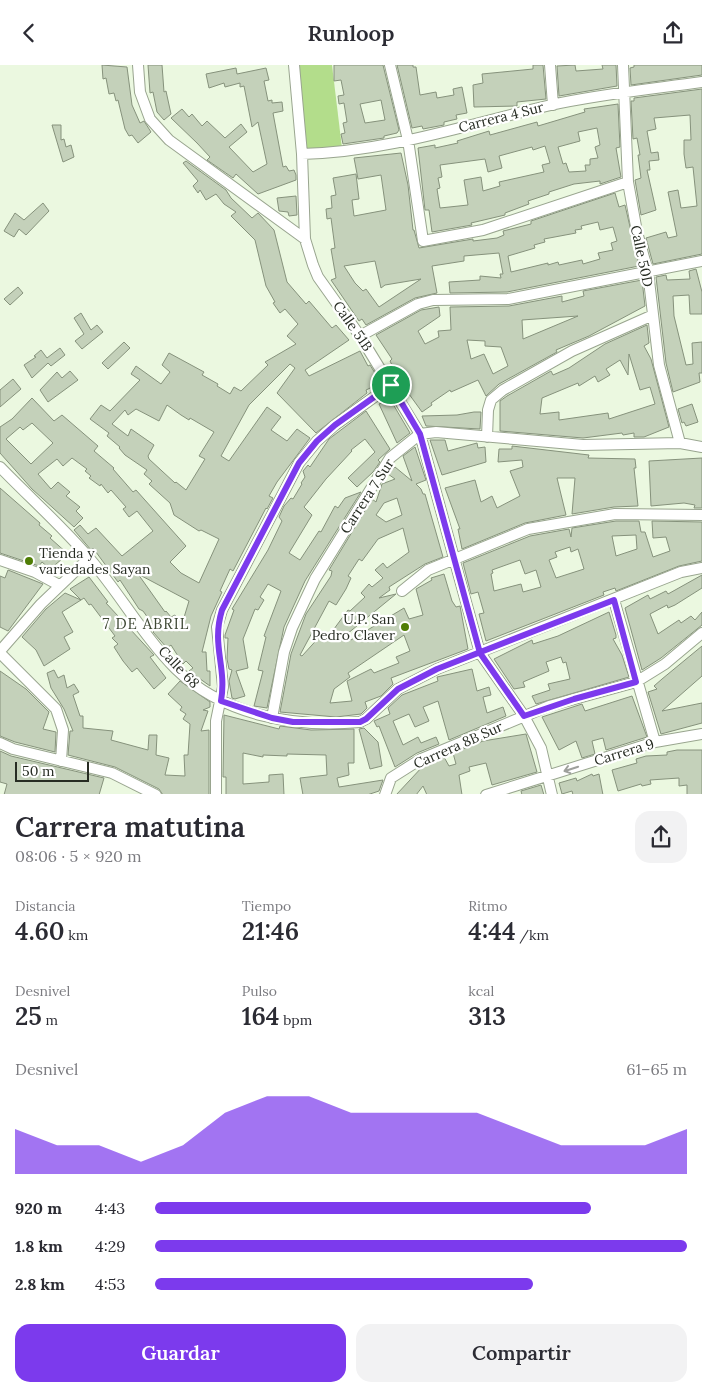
<!DOCTYPE html>
<html lang="es">
<meta charset="utf-8">
<style>
body{margin:0;font-family:Lora,serif;background:#f2f2f3;color:#2b2b33;height:100vh;display:flex;flex-direction:column;font-size:19px;white-space:nowrap}
*{box-sizing:border-box;margin:0}
p{font-size:16px;color:#7c7c81}
.icon{flex:none;width:28px;height:28px;fill:none;stroke:currentColor;stroke-width:2;stroke-linecap:round;stroke-linejoin:round}
.map{position:relative;height:729px;overflow:hidden}
.sheet{display:flex;flex-direction:column;background:#fff;flex:1}
.sheet>*{flex:none}
.scale{position:absolute;left:15px;bottom:12px;width:74px;box-sizing:border-box;padding-left:5px;border:2px solid #272c23;border-top:0;font-size:14px;line-height:18px;white-space:nowrap;color:#272c23;-webkit-text-stroke:4px #fff;paint-order:stroke}
.pin{position:absolute;display:grid;place-items:center;width:42px;height:42px;color:#fff;margin:-21px;border:2px solid #fff;border-radius:50%;box-shadow:0 1px 5px #0007}
.round{display:grid;place-items:center;flex:none;width:52px;height:52px;border-radius:15px;background:#f2f2f3}
.head{display:flex;align-items:center;justify-content:space-between;height:85px;padding:0 15px}
h1{font-size:28px;font-weight:600;line-height:38px}
.figures{display:grid;grid-template-columns:repeat(3,1fr);gap:8px;height:85px;padding:5px 15px}
.figures div{display:grid;align-content:center}
.figures b{font-size:25px;font-weight:600}
.figures small{font-size:14px;font-weight:400}
.figures p{font-size:14px}
.chart{height:140px;padding:10px 15px}
.chart p{display:flex;justify-content:space-between}
.chart svg{width:100%;height:90px;margin-top:5px;fill:#7c3aed;opacity:.7}
.cta{display:flex;gap:10px;margin-top:auto;padding:10px 15px}
.cta a{flex:1;height:58px;border-radius:15px;background:#7c3aed;color:#fff;font-size:20px;font-weight:600;line-height:58px;text-align:center}
.cta a+a{background:#f2f2f3;color:#2b2b33}
ul{padding:0 15px;list-style:none;font-size:16px}
li{display:grid;grid-template-columns:80px 60px 1fr;align-items:center;height:38px}
li i{height:12px;border-radius:6px;background:#7c3aed}
header{display:flex;justify-content:space-between;align-items:center;height:65px;padding:0 15px;background:#fff;font-size:22px;font-weight:600}
.map>svg:first-child{display:block}
</style>
<header><svg class="icon" aria-label="back" viewBox="0 0 24 24"><path d="M15 5l-7 7 7 7"/></svg>Runloop<svg class="icon" aria-label="share" viewBox="0 0 24 24"><path d="M12 15V3M7 8l5-5 5 5M5 13v7h14v-7"/></svg></header>
<div class="map">
<svg width="702" height="730" viewBox="0 0 702 730">
<rect width="100%" height="100%" fill="#ebf8e0"/>
<path fill="#b3dd8b" d="M299,0H332L342,83L306,86Z"/>
<path fill="#c4d1ba" stroke="#86927c" fill-rule="evenodd" d="M102,0L127,2L132,40L140,58L144,56L151,67L138,78L132,70L129,71L125,64L118,35L116,36L114,28L109,29L106,13L103,14Z
M148,0H162L164,27L166,26L171,49L164,55L157,47L153,27L150,28Z
M334,0H383L399,65L397,68L384,71V73L343,79L341,69L345,68L343,58L347,57L344,38L339,39L338,31L344,30L341,15L334,16ZM381,35L385,55L365,58L360,39Z
M397,0H413V2H416L420,30L436,27L437,33L454,30L453,24L462,22L467,48L456,50L457,54L444,57V60L423,64L422,61L412,63Z
M533,0H543L546,34L517,37V41L474,42L473,20L483,18L482,9L533,4Z
M575,0L576,6L603,4L602,0H616L617,21L559,31L557,1Z
M634,0H702V10L631,20L630,3L634,2Z
M236,3L237,9L266,3L269,15L264,16L268,36L272,35V38L282,37L283,46L273,48L283,102L286,101L289,106L294,105L296,110V115L258,129L236,109L233,113L207,95L210,92L197,78L171,53L182,44L189,52L192,49L202,61L207,56L225,73L241,59L247,67L229,82L253,107L267,99L258,57L252,62L244,21L240,22V18L225,22L224,18L209,23L206,9Z
M702,24V189L653,199L646,173L666,167L668,173L677,171L668,127L678,125L681,143L697,141L693,102L686,103L684,89V75H691L690,50L654,53L656,64L647,66L651,88L658,87L659,95L649,96L650,105H647L656,145L641,150L635,115L641,113L638,90H640L637,73L633,74L631,36H634V33Z
M618,39L620,82L616,83L621,112L600,119V116L574,119L549,127V129L528,136L529,139L505,148V150L471,158L472,160L432,167L429,145H425L418,83L435,80V83L458,78L457,76L489,66L490,70L537,57L538,61L585,47L584,44ZM597,63L600,80L595,82L598,93L590,94V100H585L586,106L569,107L566,98L563,99L558,82L580,76L578,67ZM545,81L550,98L542,100L544,107L499,117L500,121L483,126L481,112L464,115L468,140L440,143L437,124L440,123L438,113L442,112L440,100L485,94L488,107L502,103L499,91L532,82L533,85Z
M52,60H61V75L64,74L66,82L71,80L74,92L63,97Z
M401,88L408,120L413,165H414L419,183L473,174V176L497,173L504,170L503,166L531,159V156L615,128L619,142L625,140L639,201L507,227L450,228L449,217L480,215V211L501,213L500,209H503L499,188L464,191V196L432,201L437,228L415,233L366,260L362,254L359,256L331,215L336,213L331,184L335,183L331,153L327,154L326,144L332,143L331,131L336,130L333,113L356,109L359,134L352,135L354,151L386,145L381,110L358,114L354,93ZM598,157L600,165L613,162L617,176L611,178L613,185L598,188L600,194L583,199L582,195L559,200L558,197L548,200V198L511,207L508,191L535,183L534,180L545,177L544,174L576,168L575,165L582,164L581,161ZM375,196L381,223L385,220L421,214L379,242L366,224L363,226L355,218L344,201Z
M186,96L226,125L231,133L252,153L258,148L274,165L287,217L306,239L309,236L332,263L336,260L349,275L305,305L309,311L360,286L368,301L370,300L381,318L366,325L367,328L316,368L277,328L295,303L290,299L249,340L221,391L229,396L267,342L281,352L271,365L287,376L297,364L310,373L277,417L269,431L273,433L267,444L266,443L233,506L230,504L220,526L222,527L211,551L202,587H206L207,606H210V621L189,606L193,603L186,596L183,599L171,580L167,583L153,567L156,564L143,546L139,544L120,515L118,517L93,483L91,485L74,465L80,460L88,469L96,463L122,491L153,466L137,446L129,452L123,444L126,442L111,425L108,428L101,419L100,421L89,413L91,411L85,406L87,404L72,393L63,401L57,394L38,409L51,424L58,417L70,427L66,431L80,442L76,446L83,453L74,462L32,424L0,388V362L12,354L32,333L54,356L62,350L98,381L94,386L114,403L113,404L133,427L136,425L186,481L170,497L181,508L199,518L219,474L201,465L199,466L174,450L170,438L149,419L152,416L144,409L147,405L125,390L119,383L120,382L107,371L109,368L90,354L101,340L110,346L140,315L131,309L136,301L161,319L170,307L162,300L169,288L204,307L202,310L218,319L217,321L230,329L234,322L241,326L268,300L265,297L296,279L287,271L298,259L285,244L280,248L273,238L275,237L266,221L255,175L231,151L236,147L224,139L216,129L206,135L200,125L198,128L193,121L198,116L183,98ZM167,340L181,350L189,355L190,353L214,367L199,391L205,394L186,425L176,417L175,418L149,394L148,391L154,380L131,364L128,371L112,359L125,345L128,350L136,344L159,356ZM32,358L53,378L31,399L6,374L20,362L23,365ZM138,509L189,536L182,559L175,550L171,552L166,546L165,547Z
M296,131L297,150L289,151L288,147L279,146L277,133Z
M43,138L49,146L26,170L19,164L14,172L4,166L15,148L24,155Z
M696,204L702,227V249H690L689,230L673,231L674,251L686,300L693,299L692,278L702,277V308H699L700,317L673,327L666,298L656,212L666,210L667,215L690,214L689,206Z
M642,215L645,241L589,271L556,285L557,287L499,319L486,331L478,315L451,327L450,325L431,338L432,340L422,347L401,318L390,296L392,294L376,270L421,245L439,242L440,251L418,266L425,279L439,272L438,266L451,265L450,242L509,241L562,231V237L584,231L583,226ZM578,251L523,274L522,255ZM467,275L485,276V281L501,282L508,301L493,309L484,289L471,294Z
M18,222L23,228L10,240L4,234Z
M81,248L91,265L97,260L103,267L82,284L75,276L84,269L74,253Z
M647,260L649,278L644,281L651,294L669,362L644,372H634V368L623,370L622,368L583,373L500,366V336L507,331L551,306L553,310L569,303L605,279ZM629,289L640,325L650,322L655,339L609,354L608,348L559,355V347L540,349L542,333L578,318L579,321L595,311L598,317L610,310L606,304L620,295L628,310Z
M124,277L130,283L108,304L102,298Z
M60,283L65,290L51,301L48,298L32,313L24,300L36,292L34,291L41,285L47,293Z
M70,306L78,315L48,337L40,325L57,307L62,313Z
M13,314L21,324L0,342V325Z
M390,334L410,368L397,378L379,339Z
M692,339L698,357L686,361L684,357L682,358L678,344Z
M366,346L390,384L378,395L380,397L373,407L357,422L348,413L375,387L365,374L351,385L352,386L326,414L304,442L312,450L289,488L300,495L319,466L321,467L335,441L338,443L345,433L361,427L305,516L284,562L267,643L254,641L263,606L258,605L266,572L264,571L281,526L268,519L260,532L264,535L258,545L255,544L243,574L248,603L236,606L245,631L235,634L232,633L229,616L232,605L229,604L227,594L228,573H225V570L234,545L232,544L268,485L282,456L279,452L284,441L291,433L293,434L302,419L301,418L305,412L303,406L308,400L310,402L329,374Z
M474,347H481L480,364L426,361L422,351L457,350Z
M430,375H445L448,386L477,378L478,383L485,382L486,397L442,410Z
M512,381L589,390L588,393L635,394L636,403H634L638,441L614,442L572,449L575,413H557L566,450L525,458L462,484L458,464H460L445,423L475,415L481,437L492,431L497,443L520,431L510,406L523,402L522,395L498,397L499,384H512Z
M415,382L426,415L416,419L421,424L423,429H425L443,492L425,499L389,522L390,525L379,533L396,529L347,569L351,575L404,543L409,554L423,550L416,524L432,515L431,513L444,509L452,536L456,542L460,541L468,584L391,613L393,619L381,631L365,637L367,643L361,649L336,652L280,647L291,589L306,549L331,511L332,506L329,505L372,434L376,437L382,419L395,414L388,409L395,402L412,416L403,391ZM397,433L402,450L386,457L376,450L384,438ZM403,463L409,487L387,503L383,498L375,505L383,513L372,522L369,519L361,528L365,532L350,546L348,545L328,572L322,569L302,591L300,590L329,536L336,540L346,524L351,513L348,511L359,494L362,496L378,474ZM404,570L410,586L396,592L399,598L374,608L371,604L347,616L352,636L330,638L334,624L350,612L348,608Z
M702,393V443H694L695,440L684,438L651,441L649,396Z
M0,423L40,458L39,460L52,471L50,473L68,489L50,504L42,497L39,501L0,488Z
M616,456H639L641,467H645L653,492L670,486L666,472L653,473L652,456L702,457V496L679,501L616,526L615,523L603,527L604,530L486,576L479,549L484,548L478,527L471,529L463,498L530,471L569,464L571,472L572,463ZM636,470L637,484L616,491L612,471ZM570,482L571,487L578,484L584,504L556,513L549,495L557,492L555,487ZM520,495L525,509L536,505L541,522L523,527L521,519L494,526L491,509L493,508L492,505Z
M8,505L43,519L8,566L0,562V511L5,513Z
M702,510V523L675,540L668,543L667,540L650,549L658,569L679,555L681,558L691,551L695,555L702,547V560L661,593L642,605L625,543L648,530L650,534L666,526L668,529Z
M89,512L108,537L106,538L154,590L150,592L166,613L154,624L137,603L132,607L123,596L114,582L118,579L112,573L115,571L91,539L89,540L84,533L81,535L70,524Z
M65,528L81,535L62,547L73,567L64,572L70,584L44,601L36,585L22,572L46,544Z
M609,547L616,570V573L613,574L622,590L629,612L536,639L532,631L550,625L548,619L570,614L566,597L563,598L561,592L546,597L549,606L523,617L525,622L514,624L494,594L532,575L533,579L558,571Z
M702,581V611L662,646L702,638V658L661,669L648,627L657,624L654,621L662,614Z
M472,604L477,626L489,622L491,630L483,632L487,648L503,642L506,651L449,675L438,636L423,642L429,656L415,662L409,649L393,656L403,680L418,672L421,678L436,672L439,679L417,688L395,702L379,661L377,662L374,656L390,649L388,643L402,630L438,616L437,612Z
M54,605L58,613L64,610L67,623L74,619L79,627L73,630L80,651H83V663L113,666L111,675L148,685L149,670H157L156,690L169,693L165,710L185,711L184,690H188L190,659L183,654L186,649L180,645L182,642L168,629L180,616L210,637V642L203,645L208,646L201,666L209,665V730H163L159,724L115,702L68,690L70,666H73L64,644L51,623L47,608Z
M0,606L26,624L49,647L43,664L56,667L55,687L15,677L0,671Z
M632,631L647,672L606,685L603,673L592,676L595,689L582,693L576,676L559,685L542,652L582,639L585,646Z
M224,650L279,664L280,661L311,665L354,664V698H348L349,710L337,713L339,722L383,715L379,726L367,730H303L300,713L327,710L326,690L287,689V691L263,690V692L243,688V719L269,717V710L283,709L284,730H226V712H223Z
M364,663L378,677L382,701L370,704L359,664Z
M526,669L537,707L492,720L486,698L469,702L470,706L459,710L462,730H427L423,721L416,730H396L424,700L444,692L449,701L456,699L453,688L483,676Z
M677,685H702V730H687V720L679,721V713L650,715L651,719L642,721L641,719L618,726L612,705L637,698L636,694L646,691L667,690V687Z
M0,686L11,691L104,713L99,730H4L7,719L0,717Z
M592,709L593,711L599,709L603,730H573L572,726L562,729L559,718L576,713L577,716Z
M541,720L544,730H522L521,726Z"/>
<g fill="none" stroke-linecap="round" stroke-linejoin="round">
<g stroke="#99a58f" stroke-width="12">
<path id="minor" d="M138,0L140,27L150,54L169,75L305,174
M294,0L302,89L305,174L313,200L318,212L360,271L420,369L480,588L524,651L541,683L552,730
M390,0L408,75L423,176L483,165L628,117
M550,0L553,40
M623,0L628,117L637,167L648,207L659,300L680,378
M302,89C387,87 469,59 551,40C601,29 652,24 702,17
M360,271L418,239L433,235L508,234L702,196
M487,372L488,345L491,335L503,325L572,286L653,250
M0,402C30,433 63,462 90,494C120,529 144,572 176,604C224,651 296,663 360,657L366,654L398,624L437,604L681,507L702,503
M0,495L35,507L59,520
M402,526L428,505L528,464L615,449L702,450
M614,535L655,677
M0,586L41,539L89,493
M0,588L56,644L63,665L61,696
M272,653L284,587L292,563L315,514L390,393L420,369L436,367L583,380L680,378L702,382
M0,678L13,684L112,708L156,730
M216,730V656L223,622L217,562L222,545L299,398L317,376L335,360L391,320
M385,730L391,713L421,694L549,641L636,617L665,599L702,568
M486,730L655,677L702,669"/>
</g>
<use href="#minor" stroke="#fff" stroke-width="10"/>
</g>
<defs><path id="oneway-shaft" d="M-6 0H5M1.5-3L5.5 0L1.5 3" fill="none" stroke-width="1.6" stroke-linecap="round" stroke-linejoin="round" transform="scale(1.25)"/></defs>
<use stroke="#9ea09c" href="#oneway-shaft" transform="translate(571 704) rotate(162)"/>
<g fill="none" stroke-linecap="round" stroke-linejoin="round">
<g stroke="#fff" stroke-width="10">
<path id="route" d="M391,320L335,360L317,376L299,398L222,545C211,581 227,601 221,636L272,653L293,657H360L366,654L398,624L437,604L614,535L636,617L574,634L524,651L480,588L420,369L391,320"/>
</g>
<use href="#route" stroke="#7c3aed" stroke-width="6"/>
</g>
<g fill="#4f7d05" stroke="#fff" stroke-width="2">
<circle cx="29" cy="496" r="5"/>
<circle cx="405" cy="562" r="5"/>
</g>
<g text-anchor="middle" dominant-baseline="central" stroke-width="4.5" stroke-linejoin="round" paint-order="stroke">
<g font-size="14" fill="#272c23" stroke="#fff">
<text transform="translate(501 52) rotate(-14)">Carrera 4 Sur</text>
<text transform="translate(642 191) rotate(78)">Calle 50D</text>
<text transform="translate(353 261) rotate(55)">Calle 51B</text>
<text transform="translate(367 431) rotate(-57)">Carrera 7 Sur</text>
<text transform="translate(179 602) rotate(46)">Calle 68</text>
<text transform="translate(458 680) rotate(-24)">Carrera 8B Sur</text>
<text transform="translate(624 687) rotate(-17)">Carrera 9</text>
</g>
<g font-size="14" fill="#272c23" stroke="#fff" text-anchor="start">
<text x="39" y="488">Tienda y<tspan x="39" dy="16">variedades Sayan</tspan></text>
<text x="395" y="554" text-anchor="end">U.P. San<tspan x="395" dy="16">Pedro Claver</tspan></text>
</g>
<g font-size="15" letter-spacing="1" fill="#3e4834" stroke="#fff">
<text x="146" y="558">7 DE ABRIL</text>
</g>
</g>
</svg>
<div class="scale">50 m</div>
<div class="pin" style="left:391px;top:320px;background:#1e9e55"><svg class="icon" aria-label="arrive" viewBox="0 0 24 24"><path d="M6 21V4h12l-3 4 3 4H6"/></svg></div>
</div>
<section class="sheet">
<div class="head"><div><h1>Carrera matutina</h1><p>08:06 · 5 × 920 m</p></div><a class="round"><svg class="icon" aria-label="share" viewBox="0 0 24 24"><path d="M12 15V3M7 8l5-5 5 5M5 13v7h14v-7"/></svg></a></div>
<div class="figures">
<div><p>Distancia</p><b>4.60<small> km</small></b></div>
<div><p>Tiempo</p><b>21:46</b></div>
<div><p>Ritmo</p><b>4:44<small> /km</small></b></div>
</div>
<div class="figures">
<div><p>Desnivel</p><b>25<small> m</small></b></div>
<div><p>Pulso</p><b>164<small> bpm</small></b></div>
<div><p>kcal</p><b>313</b></div>
</div>
<div class="chart"><p><span>Desnivel</span>61–65 m</p>
<svg viewBox="0 0 160 44" preserveAspectRatio="none"><path d="M0 44V22L10 30L20 30L30 38L40 30L50 14L60 6L70 6L80 14L90 14L100 14L110 14L120 22L130 30L140 30L150 30L160 22V44z"/></svg>
</div>
<ul>
<li><b>920 m</b>4:43<i style="width:82%"></i></li>
<li><b>1.8 km</b>4:29<i style="width:100%"></i></li>
<li><b>2.8 km</b>4:53<i style="width:71%"></i></li>
</ul>
<div class="cta"><a>Guardar</a><a>Compartir</a></div>
</section>
